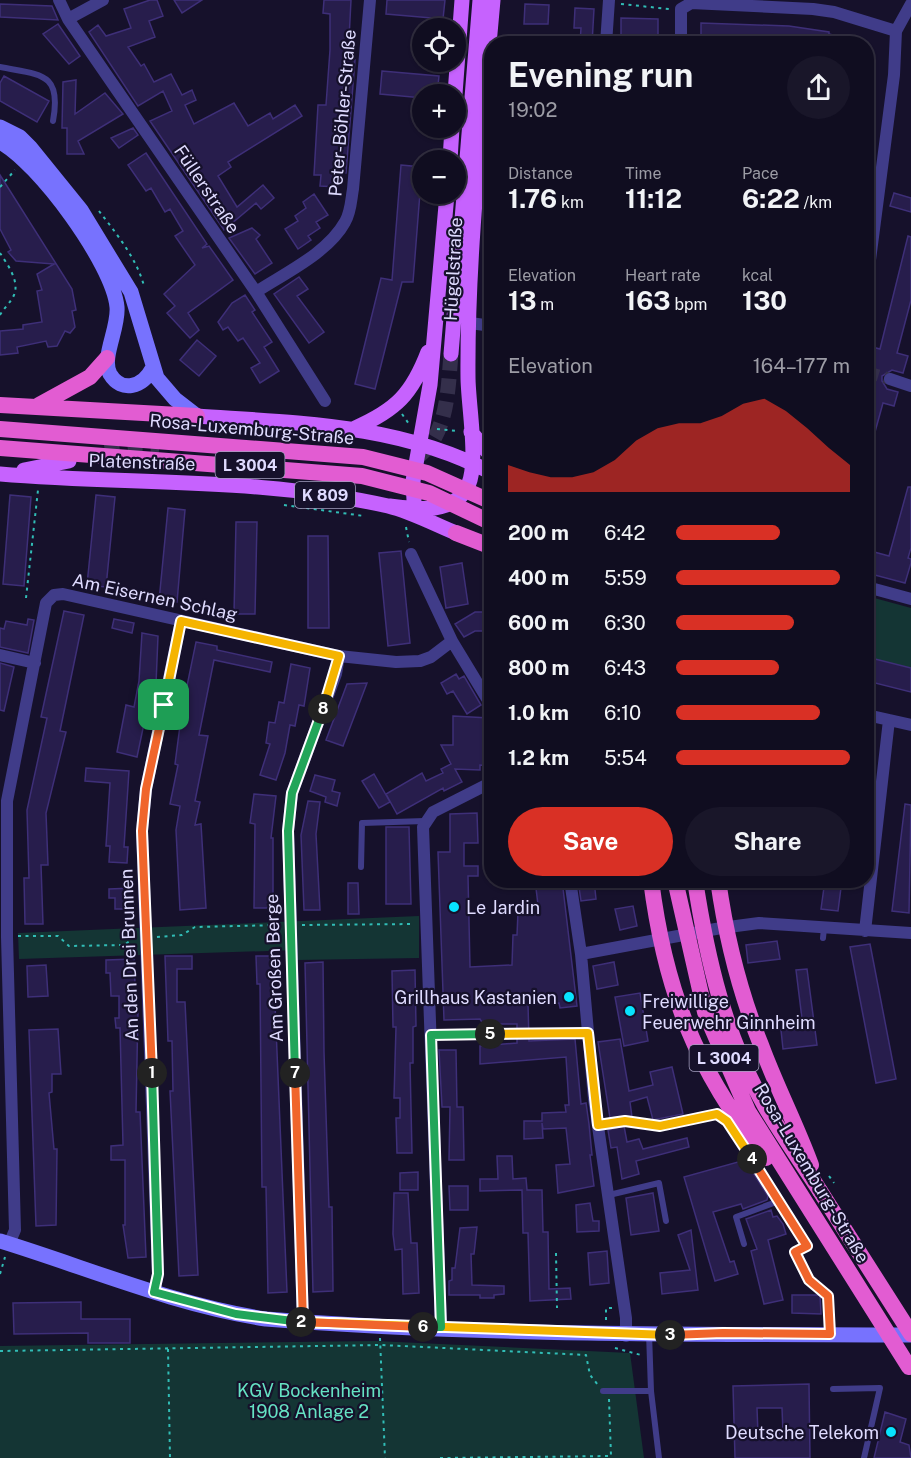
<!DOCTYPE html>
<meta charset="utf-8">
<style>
body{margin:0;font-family:"Public Sans",sans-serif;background:#191629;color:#f1f3f6;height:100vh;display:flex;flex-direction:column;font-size:22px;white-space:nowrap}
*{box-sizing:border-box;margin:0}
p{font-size:20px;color:#9c9ca5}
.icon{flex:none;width:33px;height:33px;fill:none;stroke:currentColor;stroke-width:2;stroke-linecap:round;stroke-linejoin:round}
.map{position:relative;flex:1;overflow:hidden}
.side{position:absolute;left:484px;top:36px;width:390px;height:852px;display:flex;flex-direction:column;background:#100d20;border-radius:24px;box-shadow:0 2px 4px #0004,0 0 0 2px #302d3e}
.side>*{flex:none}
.buttons{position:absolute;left:412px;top:18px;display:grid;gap:12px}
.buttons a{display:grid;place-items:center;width:54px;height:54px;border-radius:50%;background:#100d20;box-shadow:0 2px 4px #0004,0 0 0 2px #302d3e;font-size:30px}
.pin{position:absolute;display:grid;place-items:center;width:51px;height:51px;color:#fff;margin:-26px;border-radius:12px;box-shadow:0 3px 9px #0006}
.km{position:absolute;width:30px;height:30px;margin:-15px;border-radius:50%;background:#222;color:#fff;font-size:16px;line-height:30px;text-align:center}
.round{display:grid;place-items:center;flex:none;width:63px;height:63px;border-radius:32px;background:#191629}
.head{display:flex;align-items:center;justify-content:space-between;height:102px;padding:0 24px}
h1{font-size:33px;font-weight:700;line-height:45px}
.metrics{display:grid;grid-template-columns:repeat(3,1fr);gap:9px;height:102px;padding:6px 24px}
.metrics div{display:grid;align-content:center}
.metrics b{font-size:26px;font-weight:700}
.metrics small{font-size:16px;font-weight:400}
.metrics p{font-size:16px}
.chart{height:168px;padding:12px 24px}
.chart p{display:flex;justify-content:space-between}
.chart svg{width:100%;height:108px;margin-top:6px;fill:#d93025;opacity:.7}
.button{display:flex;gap:12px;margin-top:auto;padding:12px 24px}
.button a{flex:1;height:69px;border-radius:36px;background:#d93025;color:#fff;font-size:24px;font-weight:700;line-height:69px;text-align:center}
.button a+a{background:#191629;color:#f1f3f6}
ul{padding:0 24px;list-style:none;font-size:20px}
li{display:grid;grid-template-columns:96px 72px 1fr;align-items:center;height:45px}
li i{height:15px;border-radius:8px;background:#d93025}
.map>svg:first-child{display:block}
</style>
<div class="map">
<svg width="911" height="1458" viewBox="0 0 911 1458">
<rect width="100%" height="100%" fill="#16112b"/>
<path fill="#143534" d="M867,596L911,608V668L867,657Z
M419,916V958L297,960V950L19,959L18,933Z
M376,1341L630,1353L644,1458H0V1346Z"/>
<path fill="#271d4c" stroke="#3e2f78" stroke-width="1.5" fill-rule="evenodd" d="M150,0H157L163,16L149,21L155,37L128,47L141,66L144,64L154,82L171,74L182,95L192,90L196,100L185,105L194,124L234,103L248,126L270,113L273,119L295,105L302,116L228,162L231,167L218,176L237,207L263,185L274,198L261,209L256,203L224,230L150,121L172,111L163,91L138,106L89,32L98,25L106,36L131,28L124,9Z
M174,0H202L182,13Z
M324,0H351L348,59L355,60L346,173L339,172L338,187L320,186L321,175H314L318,105H326L330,50V14L323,13Z
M387,0H445L443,19L386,14Z
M0,4L52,6L58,20L0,17Z
M525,4L549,5L548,24H524Z
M575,8L594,9L592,44H580L581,28H574Z
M621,18L658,19V42L621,41Z
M701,23L789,26L829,32V34L853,40L852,44H701Z
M58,24L80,56L69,64L43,34Z
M382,71L439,76L437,94H423V98L380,94Z
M4,76L49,101L37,122L0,101V83Z
M76,80L75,114L105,93L123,114L78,141L84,154H67V128H62L63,82Z
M133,128L138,135L119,148L111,138Z
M146,153L207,244L202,248L209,246L233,280L188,313L199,330L190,338L167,313L175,306L164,294L195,265L175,236L183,231L170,209L165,212L151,188L146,191L128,165Z
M401,165L422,167L413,282H402L375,389L355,384L381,278L392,280Z
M0,175L72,289L76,310L72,311L75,327L70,333L65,331L57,346L48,347L46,341L17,347L18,353L0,355V331L23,329V325L42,322L37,291L42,290L37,274L54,264L16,261L8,252L11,250L0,229Z
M894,193L911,198V212L890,206Z
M314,194L328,215L316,222L320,228L308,236L311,240L298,249L285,229L298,221L295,216L306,208L303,202Z
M252,228L260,235L256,239L272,263L255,274L229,238Z
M908,236L911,237V300L897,353L908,356L903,373L892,370L882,376V381L887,389L898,392L894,406L883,403L870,450H867L868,361L872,347L880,349Z
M299,277L308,289L297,296L324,332L309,343L274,294Z
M245,295L255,310L252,312L272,342L264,347L279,371L260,383L251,368L260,363L243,338L238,341L228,327L223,330L218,322L232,303Z
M197,340L216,356L199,376L180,360Z
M908,487H911V548L908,558L911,559V563L905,583L867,573V550L889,556Z
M10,495L31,497L24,586L3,584Z
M96,495L115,497L106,587L87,585Z
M168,508L185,510L177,602L159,601Z
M236,522H257L255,614H234Z
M308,536H328L329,628H308Z
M401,551L410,643L388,646L379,553Z
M462,563L468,604L446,608L440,567Z
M64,611L84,615L60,731L66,732L46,813L48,865H41L43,924H25L24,878H29L27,810L47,718L41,717Z
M475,612H488V631H475L464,637L455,624Z
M28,619L34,620L28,653L0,647V628L4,629L6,621L27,625Z
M114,619L134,623L132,633L112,628Z
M142,633L158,636L156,684L153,696L150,695L137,757L117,752L126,705L134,707L139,681Z
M196,642L217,646V650L272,662L270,672L214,660L199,735L208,736L195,801L200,802L195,825L201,824L206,908L180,910L176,830L180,806L170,804L178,765L175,764L182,710Z
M867,657L911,668V692L867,681Z
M0,663L14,667L4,711L0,710Z
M291,664L310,668L304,706L299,705L295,726L290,725L285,753L276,780L260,775L270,744L266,743L269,722L275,723L279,702L284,703Z
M456,674L459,679L464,676L481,705L467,714L453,691L447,694L441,683Z
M367,683L343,746L326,740L347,684Z
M453,716L489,718L488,737H492V766L480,765V770L455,769L462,782L444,791L443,788L397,814L386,794L422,773L426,781L443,773L441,769L451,764L441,745H453Z
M86,768L129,771L124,847H128L127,863L109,862L110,846H106L110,783L85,781Z
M374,774L390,802L379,808L362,781Z
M315,775L335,780L332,791L340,793L337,806L325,802L326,797L310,791Z
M254,794L276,796L271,838H273V908H254L255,824L250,823Z
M308,801L320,802L316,834L320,910H304L301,835Z
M905,804L911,805L909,913L892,911Z
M477,813L478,843H464V866H478V876H468L470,967L512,965L513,935H517L518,912L539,913L535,880H562L577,1006L560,1008L559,1003L528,1004L529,1041L575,1039L581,1104L586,1103L589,1124L592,1155H590L594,1186L558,1193L556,1165L570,1164L566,1128L543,1129L542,1123L543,1138L524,1139V1121H542V1113L566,1112L565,1105H569L566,1057L480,1064V1046L517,1043V1024H483L480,1019L444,1020L438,852H450V814Z
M386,827H409L411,904H386Z
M578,880H594L596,899L581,901Z
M825,880H842L838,911L821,909Z
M348,883H358L359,914H348Z
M133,888L134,909H115V898H109V889Z
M633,906L637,926L620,930L615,909Z
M777,941L780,959L748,963L746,945Z
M870,944L896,1079L876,1083L850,947Z
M165,956H192V969H177V1002H185L198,1275L179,1276L170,1091H173L172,1041H168Z
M256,956H273L287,1292L268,1293L266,1187H262L260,984H257Z
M134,959L136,1009H138L136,1112H140L146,1257L128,1258L123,1225H125V1160H111V1146L123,1145L120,1028H116L115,1018H119V996H111L110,973H106V960Z
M323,962L324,1052L329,1207H332L333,1291L313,1292L305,963Z
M614,962L618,985L597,989L593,966Z
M46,965L48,996L28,997L27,966Z
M807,969L817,1045L783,1049L781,1030L803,1027L796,970Z
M415,970L416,1026L413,1027V1063H410L412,1153H397L396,1118H400V1098H394L396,1027H393L392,971Z
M640,993L648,1041L624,1046L615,997Z
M58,1029L61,1074H52V1092L49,1093L54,1149H57L56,1225L36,1226L29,1030Z
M620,1039L629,1091L653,1085L650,1072L672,1067L683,1114L653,1120L647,1097L630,1102L632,1117L610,1118L598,1042Z
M439,1050H456L457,1107H463L464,1160H449L450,1107H442Z
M624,1126L627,1142L639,1139L643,1149L687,1138L689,1147L636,1161L639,1174L622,1179L617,1147L611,1148L608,1130Z
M497,1156H512L513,1179L526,1178L527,1190H542L543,1232H548L549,1289L570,1288L571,1299L530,1301L528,1233H523L522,1190L480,1191V1179H498Z
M745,1160L768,1196L767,1200L743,1209L741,1204L713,1212L730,1262L734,1261L738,1274L715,1281L684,1177Z
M418,1172V1190H400V1173Z
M449,1186H468V1210H450Z
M394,1193H408L411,1243H417L419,1293L403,1294L402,1249L395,1250L393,1234Z
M653,1193L659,1231L631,1235L626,1198Z
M590,1203L593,1221H599V1231L577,1232L576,1205Z
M771,1210L773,1217L777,1216L783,1224L786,1234L768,1240L783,1300L764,1304L751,1251L757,1249L746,1219Z
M477,1227L474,1254H471L472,1285L504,1286V1294L494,1295V1298H480V1295H449V1281L452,1280V1268H455L460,1228Z
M691,1230L698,1290L662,1294L660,1273L690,1270L678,1235Z
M607,1251L609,1283L590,1285L588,1253Z
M792,1295H820L821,1314L792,1313Z
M81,1302V1319H130V1343H88V1333L14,1334L13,1303Z
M809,1384L810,1458H735L733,1386ZM757,1408H782L783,1433L758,1434Z
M885,1412L906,1419L900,1442L909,1445L911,1458H874Z"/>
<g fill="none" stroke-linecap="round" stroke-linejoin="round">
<path stroke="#342f4b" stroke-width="12" stroke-dasharray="12 6" stroke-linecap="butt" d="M867,372L890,379"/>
<path stroke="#342f4b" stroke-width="15" stroke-dasharray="15 8" stroke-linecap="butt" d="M105,452L131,448L159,449
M420,455C448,433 448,387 451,354"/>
<path stroke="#31bdb6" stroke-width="2" stroke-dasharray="3 4.5" stroke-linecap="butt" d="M621,4L669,9
M0,187L15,170
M99,211C116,233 137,259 144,286
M0,253C7,264 20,281 14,295C11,302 4,308 0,315
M402,414L409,424
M437,429L458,431
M284,505L364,516
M406,527L409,542
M26,598L38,490
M302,925L414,924
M18,936H58L69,946L124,945L134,938
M157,937L182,935L195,927L279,925
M498,1034L576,1033
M829,1176L834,1183
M556,1253L557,1308
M0,1274L5,1257
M606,1320V1308H613
M380,1338L385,1458
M615,1348L641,1355
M168,1349L170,1458
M0,1351L382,1345L586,1355L590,1375L598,1385
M440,1458L611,1456L609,1399"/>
<path stroke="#403c89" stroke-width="6" d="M0,67C41,75 62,72 53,121
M361,867L362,823L425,821
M823,938L824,928
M431,1035L489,1034
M598,1125L625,1121L652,1126L710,1113L723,1117L807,1246L795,1252L809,1280L828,1295L830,1333
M609,1195L659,1183L666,1221
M744,1244L736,1217L779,1201
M649,1333L651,1391L659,1458
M833,1389L880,1388L864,1458
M603,1391H651"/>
<path stroke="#403c89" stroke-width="12" d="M59,0L68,19L256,292L325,401
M68,19L103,0
M606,44L609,0
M681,44V9L691,3L813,9L834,12L896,31
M867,283L894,75L896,31L911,4
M256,292C285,273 328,253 345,222C351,212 351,200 353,189L370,0
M470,323L492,326
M890,379L911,386
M411,554L452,641L492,707
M867,587L911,599
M0,655L35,663
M867,715L911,725
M570,880L581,954L594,1099L626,1318V1336
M865,931L889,720
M581,954L721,928L759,923L911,933
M9,1244L15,1230L7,937V801L46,603L54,595L63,594L339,656L396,662L420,661L431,657L452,641
M154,1292L158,1274L142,831L146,789L181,621
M303,1322L288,831L292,793L336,674L339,656
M441,1327L423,827L433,812L492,782"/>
<path stroke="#7772fe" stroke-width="15" d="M0,127L20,137L30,147L81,210L131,292L157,378L175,399L197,416
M0,142C38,162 113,264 117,307C119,328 101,358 110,374C122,394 143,386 152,369
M0,1241C88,1268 174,1305 266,1319C481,1336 696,1334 911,1335"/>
<path stroke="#c662fe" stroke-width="15" d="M455,94L462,0
M450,160L452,128
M451,354L480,0
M197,416C298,423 400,424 492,473
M355,428C396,410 412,394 428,352
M471,432L492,457
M24,470L69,461
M0,474C129,485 261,477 388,506C412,512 434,524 456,533
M414,500L413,481L430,385L447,194
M390,506C416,509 454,515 468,486C479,462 468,404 468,377C467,252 482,125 493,0"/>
<path stroke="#e25cd2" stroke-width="16" d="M0,405L197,416
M39,405L90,377L107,358
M456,533L492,547
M820,1191L911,1334"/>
<path stroke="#e25cd2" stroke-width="16" d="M0,429L363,457L427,473L492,502
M0,448L362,476L429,493L492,523
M651,880C665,991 696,1070 766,1158
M675,880L705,1012L748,1111L909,1367
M695,880C707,959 725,1037 765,1106C782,1135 802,1163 820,1191
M718,880C726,937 740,993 761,1045C776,1086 796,1124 811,1165"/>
</g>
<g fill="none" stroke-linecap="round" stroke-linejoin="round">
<g stroke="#fff" stroke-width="12">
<path id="split-1" d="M152,1073L142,831L146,789L164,705"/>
</g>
<g stroke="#fff" stroke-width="12">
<path id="split-2" d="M152,1073L158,1274L154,1292L236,1314L301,1322"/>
</g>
<g stroke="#fff" stroke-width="12">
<path id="split-3" d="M301,1322L670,1335"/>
</g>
<g stroke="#fff" stroke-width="12">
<path id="split-4" d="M670,1335L723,1333L830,1334L828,1296L809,1280L795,1252L807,1246L752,1159"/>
</g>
<g stroke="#fff" stroke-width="12">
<path id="split-5" d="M490,1034L588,1033L598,1125L625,1121L660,1126L717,1114L727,1121L752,1159"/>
</g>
<g stroke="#fff" stroke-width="12">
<path id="split-6" d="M423,1327H441L431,1035L490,1034"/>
</g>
<g stroke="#fff" stroke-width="12">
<path id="split-7" d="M295,1073L303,1322L423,1327"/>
</g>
<g stroke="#fff" stroke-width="12">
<path id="split-8" d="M295,1073L288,831L292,793L323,709"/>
</g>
<g stroke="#fff" stroke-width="12">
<path id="split-9" d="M164,705L181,621L339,656L323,709"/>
</g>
<use href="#split-1" stroke="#f0652b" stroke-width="8"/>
<use href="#split-2" stroke="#22a559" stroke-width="8"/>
<use href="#split-3" stroke="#f5b400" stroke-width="8"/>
<use href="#split-4" stroke="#f0652b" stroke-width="8"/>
<use href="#split-5" stroke="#f5b400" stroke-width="8"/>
<use href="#split-6" stroke="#22a559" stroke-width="8"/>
<use href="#split-7" stroke="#f0652b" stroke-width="8"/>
<use href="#split-8" stroke="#22a559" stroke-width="8"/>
<use href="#split-9" stroke="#f5b400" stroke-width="8"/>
</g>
<g fill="#08e3fe" stroke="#16112b" stroke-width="2">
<circle cx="454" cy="907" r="6"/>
<circle cx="569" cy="997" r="6"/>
<circle cx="630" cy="1011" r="6"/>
<circle cx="891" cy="1432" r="6"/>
</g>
<g text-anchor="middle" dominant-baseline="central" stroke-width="4.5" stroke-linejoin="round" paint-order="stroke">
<g fill="#16112b" stroke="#a39ebf" stroke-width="1.5">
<rect x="215.5" y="452" width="69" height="26" rx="4.5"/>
<rect x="295" y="482" width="60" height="26" rx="4.5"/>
<rect x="689.5" y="1045" width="69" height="26" rx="4.5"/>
</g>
<g font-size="16" font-weight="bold" fill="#dfdbff">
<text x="250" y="465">L 3004</text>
<text x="325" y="495">K 809</text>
<text x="724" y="1058">L 3004</text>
</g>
<g font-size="18" fill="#dfdbff" stroke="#16112b">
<text transform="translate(342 113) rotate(-85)">Peter-Böhler-Straße</text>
<text transform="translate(207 189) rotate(56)">Füllerstraße</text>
<text transform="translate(453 269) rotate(-87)">Hügelstraße</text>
<text transform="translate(252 429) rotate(5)">Rosa-Luxemburg-Straße</text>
<text transform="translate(142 462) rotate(2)">Platenstraße</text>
<text transform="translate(155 597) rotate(12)">Am Eisernen Schlag</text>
<text transform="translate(129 955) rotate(-92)">An den Drei Brunnen</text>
<text transform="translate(274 968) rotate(-92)">Am Großen Berge</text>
<text transform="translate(812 1173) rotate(59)">Rosa-Luxemburg-Straße</text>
</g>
<g font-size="18" fill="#dfdbff" stroke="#16112b" text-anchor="start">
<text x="466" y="907">Le Jardin</text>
<text x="557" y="997" text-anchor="end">Grillhaus Kastanien</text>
<text x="642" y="1001">Freiwillige<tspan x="642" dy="21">Feuerwehr Ginnheim</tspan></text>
<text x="879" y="1432" text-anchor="end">Deutsche Telekom</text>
</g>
<g font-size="18" fill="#65e1c3" stroke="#16112b">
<text x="309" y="1390">KGV Bockenheim<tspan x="309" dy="21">1908 Anlage 2</tspan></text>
</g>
</g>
</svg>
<div class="buttons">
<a><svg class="icon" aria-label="locate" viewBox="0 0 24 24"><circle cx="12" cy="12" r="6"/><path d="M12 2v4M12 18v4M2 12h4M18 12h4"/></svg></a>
<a>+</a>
<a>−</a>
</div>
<div class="pin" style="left:164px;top:705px;background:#1e9e55"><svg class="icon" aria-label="arrive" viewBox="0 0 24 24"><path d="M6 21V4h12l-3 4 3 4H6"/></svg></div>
<b class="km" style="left:152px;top:1073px">1</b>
<b class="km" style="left:301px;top:1322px">2</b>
<b class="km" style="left:670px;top:1335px">3</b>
<b class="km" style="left:752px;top:1159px">4</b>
<b class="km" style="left:490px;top:1034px">5</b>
<b class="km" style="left:423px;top:1327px">6</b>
<b class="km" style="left:295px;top:1073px">7</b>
<b class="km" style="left:323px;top:709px">8</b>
<section class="side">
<div class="head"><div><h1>Evening run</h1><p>19:02</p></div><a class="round"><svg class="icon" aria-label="share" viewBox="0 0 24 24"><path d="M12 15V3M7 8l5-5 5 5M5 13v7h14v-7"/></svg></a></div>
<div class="metrics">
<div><p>Distance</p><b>1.76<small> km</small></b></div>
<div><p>Time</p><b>11:12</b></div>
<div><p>Pace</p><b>6:22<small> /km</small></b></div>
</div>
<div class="metrics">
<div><p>Elevation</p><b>13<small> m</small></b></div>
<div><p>Heart rate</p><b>163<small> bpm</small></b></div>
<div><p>kcal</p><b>130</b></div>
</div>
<div class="chart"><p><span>Elevation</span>164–177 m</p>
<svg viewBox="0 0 160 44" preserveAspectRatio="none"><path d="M0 44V33L10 36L20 38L30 38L40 36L50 31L60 23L70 18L80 16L90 16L100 13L110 8L120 6L130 11L140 18L150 26L160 33V44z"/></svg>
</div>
<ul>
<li><b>200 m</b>6:42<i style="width:60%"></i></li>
<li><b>400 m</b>5:59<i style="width:94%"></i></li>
<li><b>600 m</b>6:30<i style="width:68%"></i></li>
<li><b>800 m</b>6:43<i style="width:59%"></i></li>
<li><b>1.0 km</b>6:10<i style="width:83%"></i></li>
<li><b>1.2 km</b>5:54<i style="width:100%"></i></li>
</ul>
<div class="button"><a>Save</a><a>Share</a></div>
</section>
</div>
